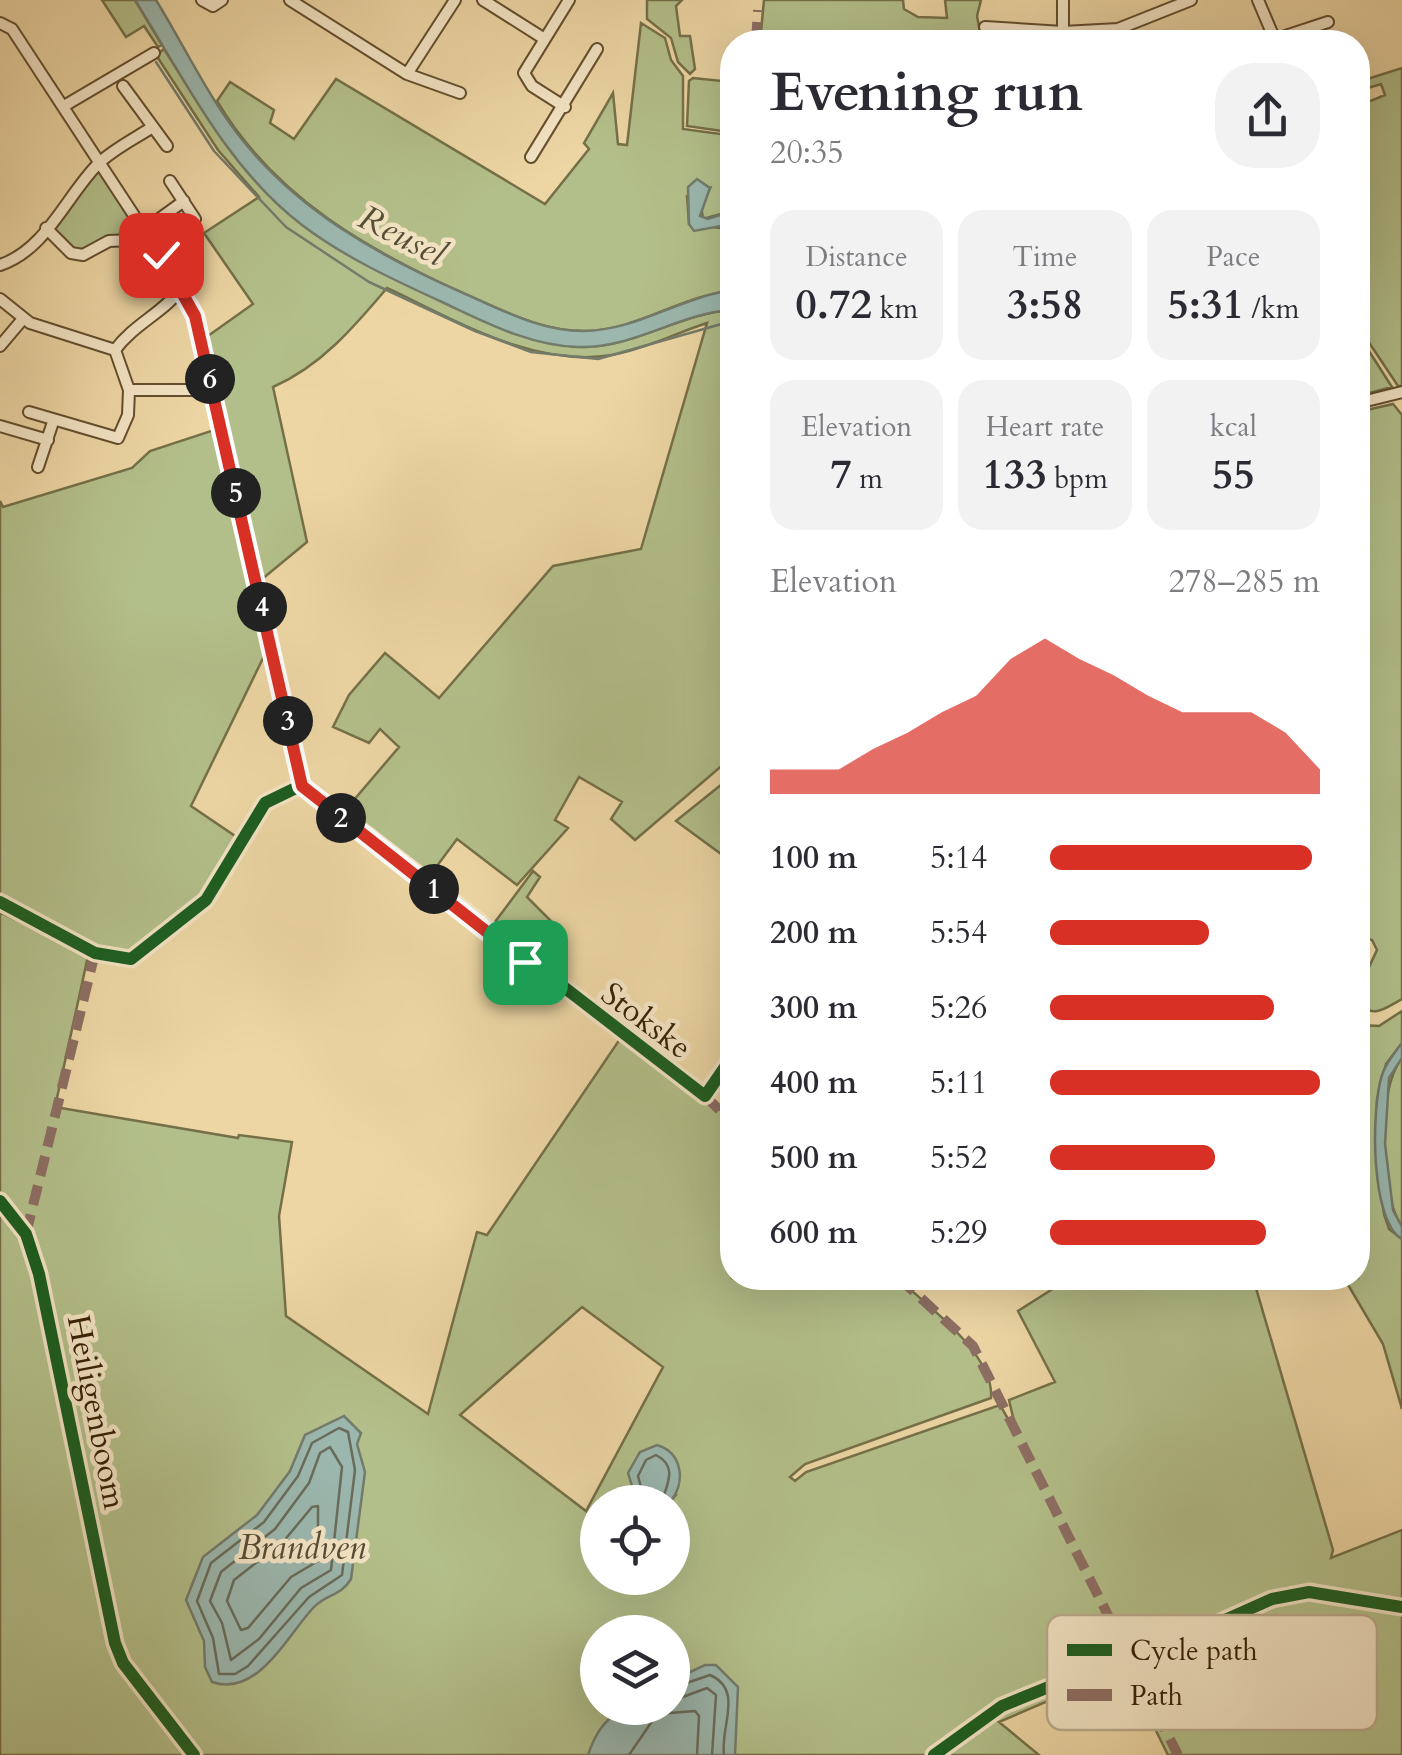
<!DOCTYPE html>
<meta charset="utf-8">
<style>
body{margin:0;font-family:Cardo,serif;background:#f2f2f3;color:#2b2b33;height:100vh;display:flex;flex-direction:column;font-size:38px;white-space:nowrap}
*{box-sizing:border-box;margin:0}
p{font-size:32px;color:#7c7c81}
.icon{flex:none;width:55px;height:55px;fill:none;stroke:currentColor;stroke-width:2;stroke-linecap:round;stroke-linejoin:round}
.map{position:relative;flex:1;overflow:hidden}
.side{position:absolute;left:720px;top:30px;width:650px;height:1260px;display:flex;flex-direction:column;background:#fff;border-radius:40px;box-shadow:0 10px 40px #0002}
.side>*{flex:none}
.fabs{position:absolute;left:580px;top:1485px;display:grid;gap:20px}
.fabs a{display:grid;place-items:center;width:110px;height:110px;border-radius:50%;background:#fff;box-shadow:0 10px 40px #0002;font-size:50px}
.pin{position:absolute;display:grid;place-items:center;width:85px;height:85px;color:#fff;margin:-42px;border-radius:20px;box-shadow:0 5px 15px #0006}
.km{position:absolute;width:50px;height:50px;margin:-25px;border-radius:50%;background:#222;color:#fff;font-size:28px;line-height:50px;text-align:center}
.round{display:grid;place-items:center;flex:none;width:105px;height:105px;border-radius:40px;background:#f2f2f3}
.summary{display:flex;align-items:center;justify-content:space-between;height:170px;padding:0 50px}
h1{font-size:55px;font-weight:600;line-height:75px}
.figures{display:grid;grid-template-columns:repeat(3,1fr);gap:15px;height:170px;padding:10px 50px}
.figures div{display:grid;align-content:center;border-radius:25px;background:#f2f2f3;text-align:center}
.figures b{font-size:42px;font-weight:600}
.figures small{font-size:28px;font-weight:400}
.figures p{font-size:28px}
.chart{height:280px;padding:20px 50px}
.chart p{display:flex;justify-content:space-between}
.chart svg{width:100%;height:180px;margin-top:10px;fill:#d93025;opacity:.7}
ul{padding:0 50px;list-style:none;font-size:32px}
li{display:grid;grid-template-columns:160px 120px 1fr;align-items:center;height:75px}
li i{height:25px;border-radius:12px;background:#d93025}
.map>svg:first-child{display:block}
</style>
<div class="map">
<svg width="1402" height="1755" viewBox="0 0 1402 1755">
<rect width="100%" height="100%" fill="#edd6a4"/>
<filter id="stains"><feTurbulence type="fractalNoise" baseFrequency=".002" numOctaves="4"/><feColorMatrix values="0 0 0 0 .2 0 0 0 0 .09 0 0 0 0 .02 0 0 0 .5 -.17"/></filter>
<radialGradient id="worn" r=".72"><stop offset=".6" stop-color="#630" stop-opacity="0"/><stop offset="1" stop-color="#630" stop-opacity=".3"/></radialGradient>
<path fill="#b3bf8a" stroke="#757048" stroke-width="2.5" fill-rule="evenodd" d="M102,0H135L162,45L158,47L144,26L126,37Z
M647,0H682L676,6L680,36H690L695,69L690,74L678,62L671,38L647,19Z
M764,0H903L904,9L918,17L947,18L945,0H981L977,16L982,42H760Z
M641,23L665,38L671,60L683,76V129L728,135L732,211L703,219L701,205L710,188L687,196L689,224L720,228L732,224V291C682,295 638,330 587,331C545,332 509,313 471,297C371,252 275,199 217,101L230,82L274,110L270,123L294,139L336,79L545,204L589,149L584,143L613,93L618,144L627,145Z
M164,49C202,108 239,174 294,218C348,262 414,285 477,311C511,325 549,348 585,347C637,346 681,313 732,310V757L635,840L611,819L622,802L579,777L555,820L568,828L517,885L457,839L428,878L342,814L399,747L380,729L369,743L333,727L349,695L385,653L439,698L553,566L641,549L707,323C676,333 645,349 612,355C534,368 455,320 387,288C354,327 321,366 273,387L307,542L261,580L205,338L253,304L204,233L259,197L218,150L156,55Z
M1402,68V386H1398L1358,326V106L1385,95L1381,84L1358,91V82Z
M693,78L732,82L729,132L687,126L689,81Z
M99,169L138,231L128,238L74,251L51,226Z
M1358,334L1392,387L1358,396Z
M1393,404L1402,415V999C1385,1008 1373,1020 1358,1002V973L1369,967L1377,950L1372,940L1358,936V412Z
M214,430L266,652L191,806L238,838C230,853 222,872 212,886C200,900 143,952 126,953C90,957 30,913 0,894V501L3,507L132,468L150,451Z
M732,776V862L676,821Z
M533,871L540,877L527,897L552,922L529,948L495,922Z
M0,912L88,956L55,1107L238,1138L239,1135L292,1142L279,1216L286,1316L428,1414L477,1232L487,1235L620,1039L691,1094L712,1102L732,1121V1278H897C927,1305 995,1355 991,1398L805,1464L790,1477L795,1481L806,1472L1000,1405L1017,1434L1009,1400L1055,1382L1018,1311L1070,1278H1253L1333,1550L1331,1558L1402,1530V1755H1168L1125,1668L999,1722L1039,1755H0ZM582,1307L663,1367L586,1511L460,1415ZM675,1496L670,1502L672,1578H598V1502H648ZM598,1632H672V1708H598Z
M1402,1011V1043L1386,1064L1377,1100L1376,1147L1384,1214L1389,1229L1402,1239V1409L1383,1344L1344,1278H1358V1021L1360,1025L1379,1026Z
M1402,1058V1227C1379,1193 1376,1090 1402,1058Z"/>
<path fill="#9bb7ae" stroke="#737b6b" stroke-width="2.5" d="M135,0H156C185,47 209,99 244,142C301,212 379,256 461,292C500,309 539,331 583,331C632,331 674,302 721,292L732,291V310C679,313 633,349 578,347C530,346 485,322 442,302C394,280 344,257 302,225C227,168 184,78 135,0Z
M697,179L710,188L700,216L708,219L732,211V224L694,231L689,224L688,187Z
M1402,1043V1058L1389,1078L1385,1144L1393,1210L1402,1227V1239C1370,1221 1371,1109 1382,1075C1386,1062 1394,1054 1402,1043Z
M344,1416L361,1433L357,1444L365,1472L351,1579C341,1596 326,1594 314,1607C288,1634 258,1698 212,1682L205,1667L204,1641L186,1600L203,1557L257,1515L290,1471L305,1435Z
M657,1445C683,1453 686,1483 670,1502H637L628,1473L640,1452Z
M705,1665H716L738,1687L735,1755H588C605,1705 627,1708 672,1708L673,1680Z"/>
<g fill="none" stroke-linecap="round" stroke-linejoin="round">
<path stroke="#696c5a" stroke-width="2.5" d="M339,1428L348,1432L355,1470L342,1575L309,1597L248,1666L235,1674H219L213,1638L197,1601L211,1563L264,1522L298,1476L312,1443Z
M330,1447L342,1467L331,1570L301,1588L259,1639L231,1660L222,1623L210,1601L221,1572L275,1529L309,1483L320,1453Z
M645,1502L638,1476L646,1460L656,1455C679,1467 666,1485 662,1502
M318,1506V1561L291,1577L248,1628L241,1630L227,1601L234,1580L283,1542L312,1507Z
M672,1688L710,1675C744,1690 720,1726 724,1755
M672,1701L707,1688L716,1695L712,1755
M629,1755L657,1714L695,1711L699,1716L697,1755"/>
<path stroke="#737b6b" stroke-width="2.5" d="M156,62L214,151L286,227L369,282L475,331L531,352L598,359L732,321
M1358,649L1368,687L1358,753"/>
<g stroke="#644e2e" stroke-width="14">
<path id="minor" d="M202,0L213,6L222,0
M290,0L407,74L455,0
M483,0L543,38
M1063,0V32L1118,29L1191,0
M1258,0L1275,40
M0,23L12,29L190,301L302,785
M985,27L1063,32V42
M1118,29L1127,42
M1267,42L1328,22
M407,74L460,93
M123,86L167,146
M64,106L154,53
M565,107L532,86L524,73L569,0
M531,157L597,49
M170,181L195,219
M46,228L71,253L83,255L109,241L130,240L184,201
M0,265C46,250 67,195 98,164C112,150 134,139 151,128
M0,299L30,323L115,350L129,390H194L214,400
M0,346L22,320
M115,350C134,324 163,313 182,288
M1358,403L1402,392
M29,412L118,438L128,415L129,390
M0,426L48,440
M38,467L53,422
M0,902L95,953L131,959L206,900L265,803L302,785L705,1096L732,1057
M0,1201L26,1234L39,1274L115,1643L123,1663L194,1755"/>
</g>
<use href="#minor" stroke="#f3e4c4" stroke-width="10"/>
<path stroke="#8d6e63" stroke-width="10" stroke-dasharray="20 10" stroke-linecap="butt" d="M756,42L758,10
M705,1096L732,1122
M26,1234L95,953
M899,1278L973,1346L1178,1755"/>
<g stroke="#f3e4c4" stroke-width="19">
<path id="cycleway" d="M0,902L95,953L131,959L206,900L265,803L302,785L705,1096L732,1057
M0,1201L26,1234L39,1274L115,1643L123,1663L194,1755
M934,1755L1002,1706L1140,1650L1196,1633L1272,1599L1309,1592L1402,1607"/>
</g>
<use href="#cycleway" stroke="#1b5e20" stroke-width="12"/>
</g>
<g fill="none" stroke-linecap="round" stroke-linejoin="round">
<g stroke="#fff" stroke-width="20">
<path id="route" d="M161,255L195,316L302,786L525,962"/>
</g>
<use href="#route" stroke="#d93025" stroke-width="12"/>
</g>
<g text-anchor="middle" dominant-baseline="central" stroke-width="9" stroke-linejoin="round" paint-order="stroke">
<g font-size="32" fill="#372106" stroke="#f3e4c4">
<text transform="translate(646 1021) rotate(37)">Stokske</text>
<text transform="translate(96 1412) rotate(79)">Heiligenboom</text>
</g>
<g font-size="35" font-style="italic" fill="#554e38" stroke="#f3e4c4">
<text transform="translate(402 236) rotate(27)">Reusel</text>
<text x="302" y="1548">Brandven</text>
</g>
</g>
<rect x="1047" y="1615" width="330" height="115" rx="15" fill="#f3e4c4" stroke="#bbaa8b" stroke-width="2.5"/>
<rect x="1067" y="1644" width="45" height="12" fill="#1b5e20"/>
<rect x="1067" y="1689" width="45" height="12" fill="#8d6e63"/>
<g font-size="28" fill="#372106">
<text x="1130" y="1660">Cycle path</text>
<text x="1130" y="1705">Path</text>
</g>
<rect width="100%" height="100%" filter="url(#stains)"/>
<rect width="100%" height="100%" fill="url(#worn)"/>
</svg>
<div class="fabs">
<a><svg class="icon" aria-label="locate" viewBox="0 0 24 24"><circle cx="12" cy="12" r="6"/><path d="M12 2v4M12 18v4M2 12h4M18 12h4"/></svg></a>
<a><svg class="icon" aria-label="layers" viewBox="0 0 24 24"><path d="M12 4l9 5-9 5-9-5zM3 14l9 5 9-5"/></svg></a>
</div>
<div class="pin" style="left:525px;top:962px;background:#1e9e55"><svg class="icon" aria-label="arrive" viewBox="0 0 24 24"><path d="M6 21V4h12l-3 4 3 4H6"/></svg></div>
<div class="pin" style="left:161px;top:255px;background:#d93025"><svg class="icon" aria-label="check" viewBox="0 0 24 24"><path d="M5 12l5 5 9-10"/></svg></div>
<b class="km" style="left:434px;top:889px">1</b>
<b class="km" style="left:341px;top:818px">2</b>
<b class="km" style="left:288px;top:721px">3</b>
<b class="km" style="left:262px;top:607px">4</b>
<b class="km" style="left:236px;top:493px">5</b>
<b class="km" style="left:210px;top:379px">6</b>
<section class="side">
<div class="summary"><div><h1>Evening run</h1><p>20:35</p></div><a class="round"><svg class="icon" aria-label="share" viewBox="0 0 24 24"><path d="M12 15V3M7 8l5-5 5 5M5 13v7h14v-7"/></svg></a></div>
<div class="figures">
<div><p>Distance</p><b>0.72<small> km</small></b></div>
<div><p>Time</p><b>3:58</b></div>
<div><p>Pace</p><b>5:31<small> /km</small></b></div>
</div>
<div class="figures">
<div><p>Elevation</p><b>7<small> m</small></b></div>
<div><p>Heart rate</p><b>133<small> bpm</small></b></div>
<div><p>kcal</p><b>55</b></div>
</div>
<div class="chart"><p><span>Elevation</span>278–285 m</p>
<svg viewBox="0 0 160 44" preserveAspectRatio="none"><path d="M0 44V38L10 38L20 38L30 33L40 29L50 24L60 20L70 11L80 6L90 11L100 15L110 20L120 24L130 24L140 24L150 29L160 38V44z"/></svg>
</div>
<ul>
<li><b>100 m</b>5:14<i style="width:97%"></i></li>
<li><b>200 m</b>5:54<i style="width:59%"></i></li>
<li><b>300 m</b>5:26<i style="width:83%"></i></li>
<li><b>400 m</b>5:11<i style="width:100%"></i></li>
<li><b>500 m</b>5:52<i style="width:61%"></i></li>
<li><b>600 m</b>5:29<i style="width:80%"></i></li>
</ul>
</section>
</div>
